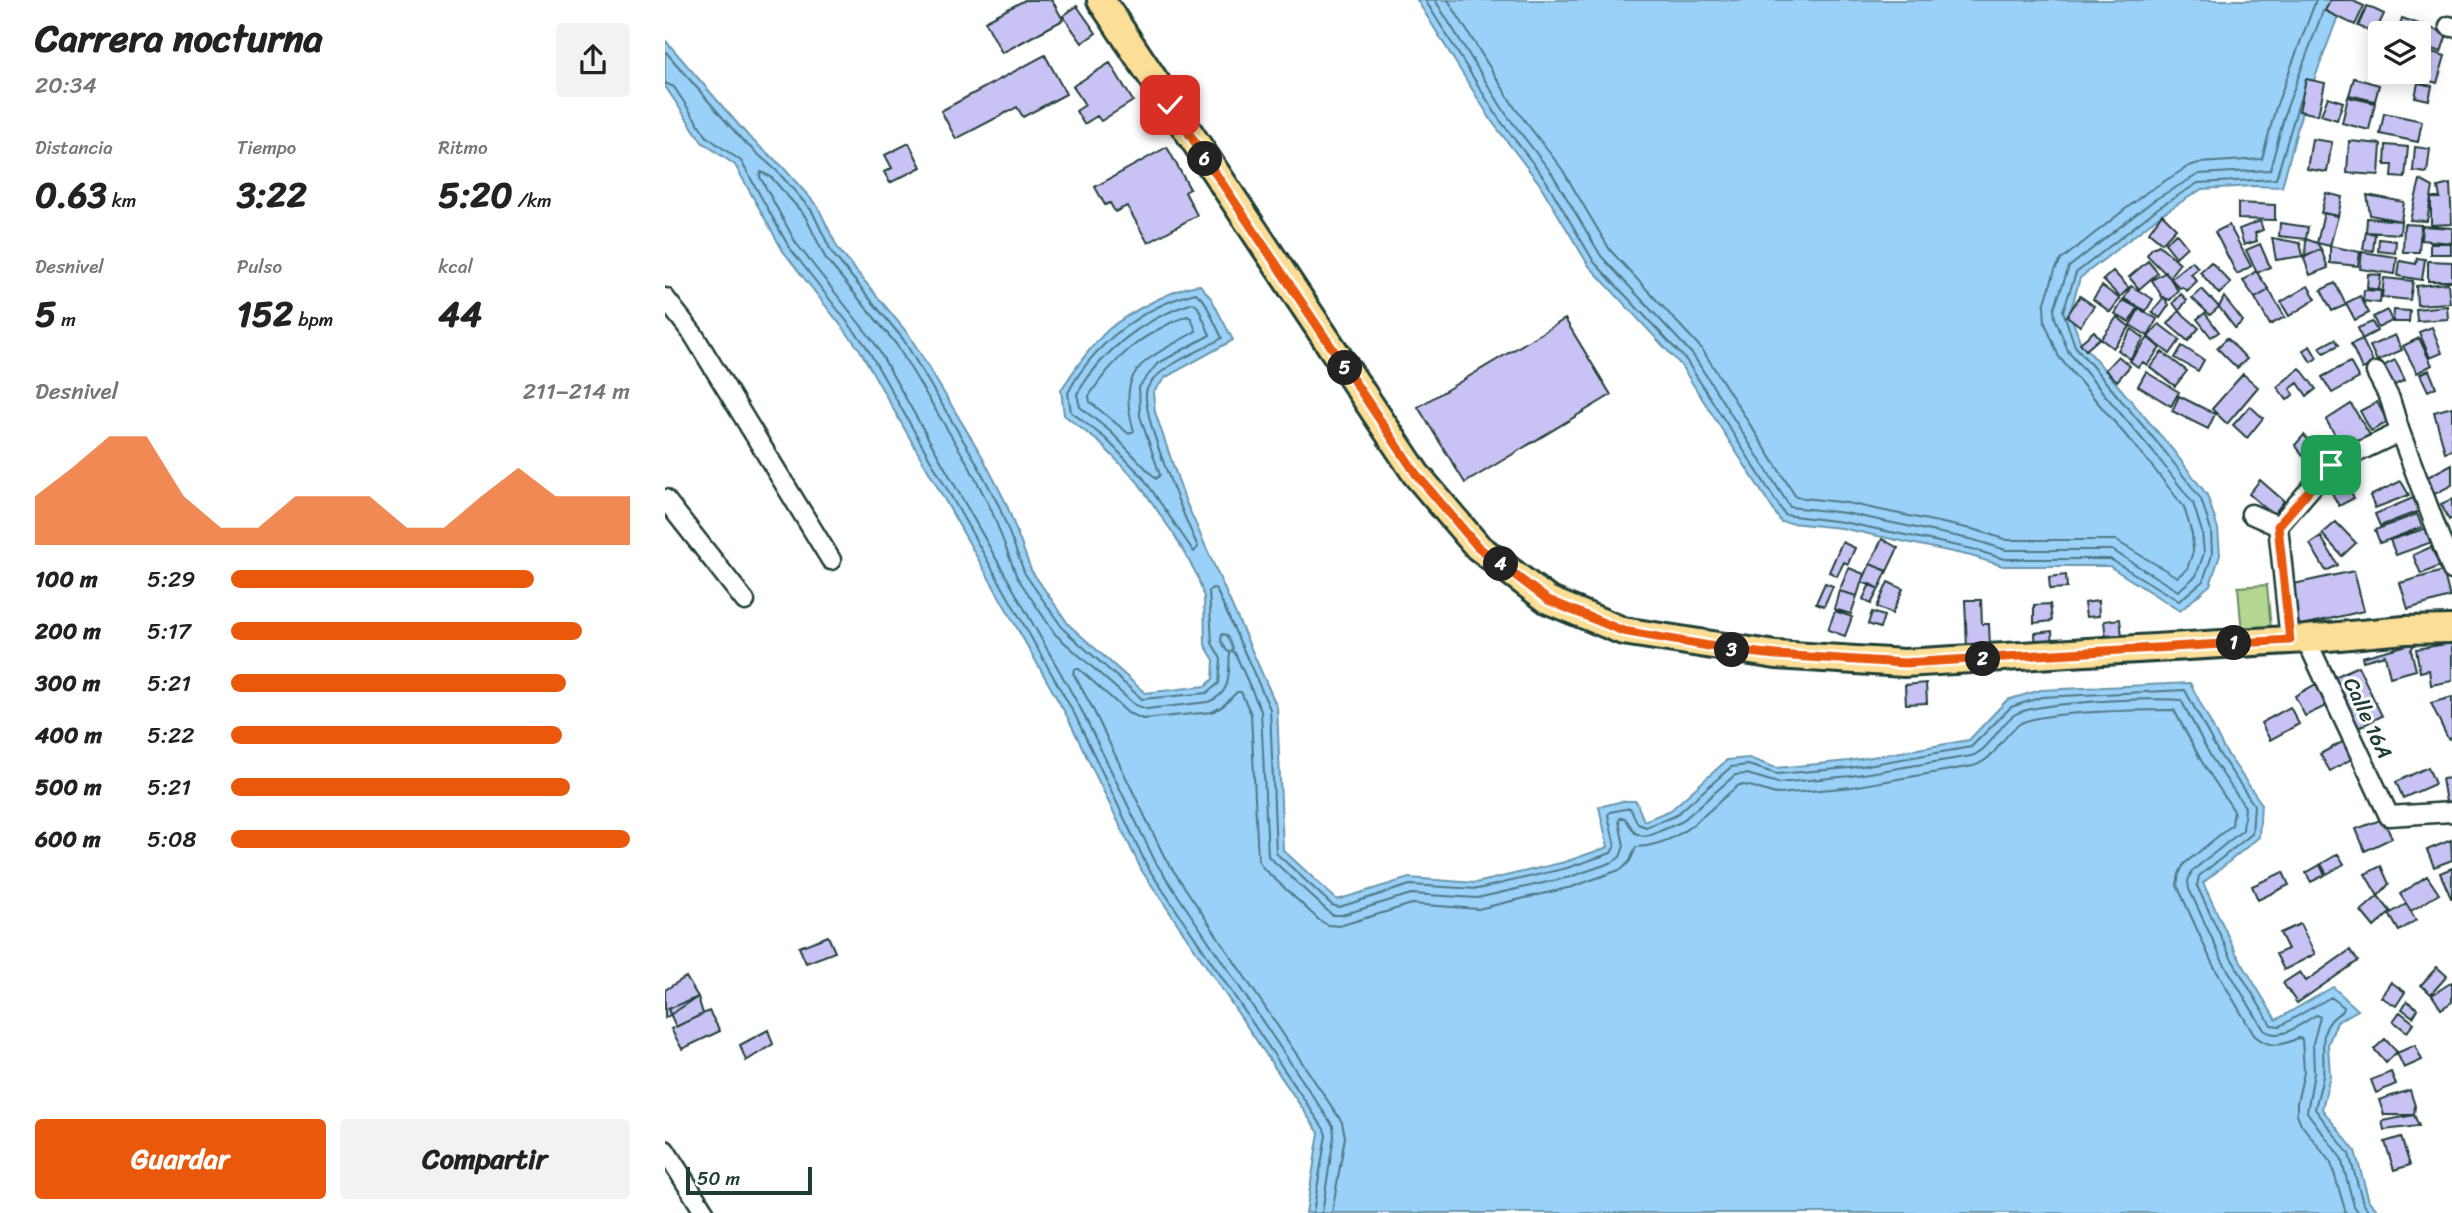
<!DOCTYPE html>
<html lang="es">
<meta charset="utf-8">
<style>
body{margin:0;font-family:Sriracha,sans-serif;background:#f2f2f2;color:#222;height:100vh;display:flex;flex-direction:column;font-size:26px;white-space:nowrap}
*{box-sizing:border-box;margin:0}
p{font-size:23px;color:#767676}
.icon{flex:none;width:38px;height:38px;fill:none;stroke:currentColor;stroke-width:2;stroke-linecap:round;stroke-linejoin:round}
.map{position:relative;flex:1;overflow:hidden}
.drawer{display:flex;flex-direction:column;background:#fff;width:665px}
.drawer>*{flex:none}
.buttons{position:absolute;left:1703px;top:21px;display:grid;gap:14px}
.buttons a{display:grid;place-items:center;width:63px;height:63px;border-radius:7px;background:#fff;box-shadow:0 4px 18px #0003;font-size:35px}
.scale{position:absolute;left:21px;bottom:18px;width:126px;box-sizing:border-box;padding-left:7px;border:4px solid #1f3d34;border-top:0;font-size:19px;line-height:24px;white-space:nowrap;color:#1f3d34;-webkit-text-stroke:5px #fff;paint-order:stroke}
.pin{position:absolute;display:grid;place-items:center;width:60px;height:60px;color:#fff;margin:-30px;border-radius:14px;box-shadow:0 4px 10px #0006}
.km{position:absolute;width:35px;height:35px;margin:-18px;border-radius:50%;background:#222;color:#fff;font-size:19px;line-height:35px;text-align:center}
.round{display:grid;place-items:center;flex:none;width:74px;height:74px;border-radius:7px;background:#f2f2f2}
.headline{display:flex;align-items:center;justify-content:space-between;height:119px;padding:0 35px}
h1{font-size:38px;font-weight:700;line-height:52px}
.metrics{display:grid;grid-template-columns:repeat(3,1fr);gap:10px;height:119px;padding:7px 35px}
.metrics div{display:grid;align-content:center}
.metrics b{font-size:35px;font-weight:700}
.metrics small{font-size:19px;font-weight:400}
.metrics p{font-size:19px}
.chart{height:196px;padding:14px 35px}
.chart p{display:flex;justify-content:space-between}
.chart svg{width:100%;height:126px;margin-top:7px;fill:#ea580c;opacity:.7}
.cta{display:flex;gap:14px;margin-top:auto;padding:14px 35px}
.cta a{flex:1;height:80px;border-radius:7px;background:#ea580c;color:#fff;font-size:28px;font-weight:700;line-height:80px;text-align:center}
.cta a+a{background:#f2f2f2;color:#222}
ul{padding:0 35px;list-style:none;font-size:23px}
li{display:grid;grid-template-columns:112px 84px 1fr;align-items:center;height:52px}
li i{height:18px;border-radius:9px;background:#ea580c}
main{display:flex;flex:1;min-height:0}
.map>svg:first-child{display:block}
</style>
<main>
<section class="drawer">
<div class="headline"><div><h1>Carrera nocturna</h1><p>20:34</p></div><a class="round"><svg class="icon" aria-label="share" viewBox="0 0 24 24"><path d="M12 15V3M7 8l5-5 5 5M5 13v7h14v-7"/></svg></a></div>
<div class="metrics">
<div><p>Distancia</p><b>0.63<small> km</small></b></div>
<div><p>Tiempo</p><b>3:22</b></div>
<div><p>Ritmo</p><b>5:20<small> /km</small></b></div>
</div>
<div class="metrics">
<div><p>Desnivel</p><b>5<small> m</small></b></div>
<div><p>Pulso</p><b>152<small> bpm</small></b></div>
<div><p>kcal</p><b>44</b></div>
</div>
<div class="chart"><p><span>Desnivel</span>211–214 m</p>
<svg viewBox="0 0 160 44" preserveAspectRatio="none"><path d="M0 44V27L10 17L20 6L30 6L40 27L50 38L60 38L70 27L80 27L90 27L100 38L110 38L120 27L130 17L140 27L150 27L160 27V44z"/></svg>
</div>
<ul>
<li><b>100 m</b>5:29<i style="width:76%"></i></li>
<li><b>200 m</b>5:17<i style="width:88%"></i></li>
<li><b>300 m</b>5:21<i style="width:84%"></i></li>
<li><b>400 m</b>5:22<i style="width:83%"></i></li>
<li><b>500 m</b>5:21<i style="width:85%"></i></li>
<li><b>600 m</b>5:08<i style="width:100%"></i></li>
</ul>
<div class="cta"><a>Guardar</a><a>Compartir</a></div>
</section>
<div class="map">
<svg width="1787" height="1213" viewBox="0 0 1787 1213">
<rect width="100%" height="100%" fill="#fff"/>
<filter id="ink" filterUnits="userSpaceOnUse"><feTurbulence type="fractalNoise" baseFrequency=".0143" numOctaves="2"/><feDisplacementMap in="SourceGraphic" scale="14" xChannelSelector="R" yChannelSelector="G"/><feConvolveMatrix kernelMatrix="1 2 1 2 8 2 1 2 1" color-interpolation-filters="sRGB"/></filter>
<g filter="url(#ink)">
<path fill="#b4d792" stroke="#6a8a63" stroke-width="2" d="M1602,585L1606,630L1577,634L1573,587Z"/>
<path fill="#9ad1f9" stroke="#6996aa" stroke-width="2" d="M752,0H1679L1636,115L1617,187L1588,186L1537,189L1497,214L1415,278L1405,313L1415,341L1507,449L1542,495L1553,529L1555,555L1545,585L1515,611L1444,566H1338L1306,556L1176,528L1116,522L1015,364L924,266L874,183L828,123Z
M0,40L84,137L117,166L153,207L173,249L244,335L317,456L341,503L366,570L404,625L480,693L541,686L548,679L549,660L540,645L539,597L532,575L510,536L472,481L435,443L399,415L396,390C410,369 424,348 443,330C461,314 511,287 535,285L546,298L568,340L501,377L488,392L490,412L520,500L612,707L618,850L672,900L744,878L811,883L900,862L943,847L934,807L958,801H971L979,821L1006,810L1062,760L1084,758L1111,768L1184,761L1304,740L1342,700L1376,690L1525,683L1559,749L1596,803L1594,837L1538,883L1571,953L1611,1020L1668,987L1693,1010L1672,1022L1663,1044L1665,1075L1657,1109L1690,1151L1704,1201L1715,1213H641L654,1133L477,871L403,718L195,350L118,251L70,165L37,142L0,86Z"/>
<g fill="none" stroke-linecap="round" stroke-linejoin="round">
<path stroke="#507883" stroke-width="2" d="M760,0L834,119L880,179L929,262L1021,360L1120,515L1178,522L1307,549L1339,559H1445L1514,601L1538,581L1547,555L1546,530L1536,499L1501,453L1410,346L1398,311L1411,273L1493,208L1533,183L1611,179L1635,99
M770,0L841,114L888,175L936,256L1028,355L1125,507L1180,513L1309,540L1341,550H1447L1513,591L1531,576L1539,553L1537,532L1528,503L1494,459L1403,351L1390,318L1389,309L1404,267L1489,200L1534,174L1605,170L1621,110L1658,11
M783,0L850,108L897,169L945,250L1037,349L1131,497L1182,503L1311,530L1342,540H1450L1512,577L1522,569L1528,552L1527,534L1519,507L1486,465L1394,357L1380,323L1379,306L1390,270L1396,260L1482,192L1524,166L1534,163L1597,159L1611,107L1651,0
M0,51L78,141L112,171L147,211L167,253L238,339L310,460L334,506L360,574L399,630L477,699L542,693L554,683L556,659L547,643L544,591L547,588L551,589L605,709L611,853L667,905L674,907L745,885L813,889L902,868L946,853L950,846L943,815L945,812L965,808L973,824L981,827L1010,816L1066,767L1083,765L1112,774L1185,768L1306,747L1346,707L1377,697L1520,690L1553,752L1589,805L1587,834L1534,876L1532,886L1565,956L1606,1025L1615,1026L1666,997L1679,1007L1678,1011C1649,1027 1661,1050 1658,1076C1656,1087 1652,1098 1650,1109L1684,1154L1698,1203L1705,1213
M0,83L9,87L42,137L76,161L124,247L201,346L410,715L483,868L659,1129L661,1135L648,1213
M531,293L540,302L557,338C536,352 493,365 482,389C473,409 522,523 533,547L529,552L477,476L440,438L406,412L403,393C428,344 478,306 531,293Z
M528,303L533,307L545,335L492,364L474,387L475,416L495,475L491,479L446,432L415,407L412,394C438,350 479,318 528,303Z
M522,316L526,318L531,331C483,360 449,365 469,431L464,434L425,402L424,396C449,357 478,333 522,316Z
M657,1213L669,1136L668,1126L491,863L417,711L209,342L131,243L95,177L96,172L106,177L140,216L161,259L231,344L303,464L326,509L352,577L390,634L470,705L482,709L543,702C568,693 563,673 565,652L562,651L556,640L557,634L562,635L568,648L567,651L570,653L596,711L603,856L667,915H677L746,894L812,898L905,877L948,862L955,857L959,846L954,821L955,818H960L970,833L978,836L986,835L1016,822L1070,775L1082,774L1113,783L1186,776L1306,756C1325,750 1333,726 1349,715C1368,702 1489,697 1516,700L1546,757L1580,807L1578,830L1527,871L1523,881L1524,889L1557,960L1599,1030C1616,1042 1635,1024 1651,1015L1655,1017L1648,1043L1649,1073L1642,1112L1676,1158L1689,1206L1694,1213
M667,1213L680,1137L677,1122L500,858L427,707L408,673L410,669H414L463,713L478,719L547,712L558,706L572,692H576L586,714L593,860L599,869L654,920L663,925L674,926L747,904L813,909L907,887L957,869L965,861L971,847C1018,845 1040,811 1074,785C1088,784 1100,793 1114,794L1187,787L1308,766C1331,760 1337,734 1356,723C1380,711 1479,710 1509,710L1537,762L1569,811L1567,825L1519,864L1514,874L1512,885L1548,965L1589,1035C1604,1049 1617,1046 1633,1038L1637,1039L1639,1072L1632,1103V1114L1636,1124L1666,1163L1681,1213"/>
</g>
<path fill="#c9c3f5" stroke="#1f3d34" stroke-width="2" d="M360,0H387L398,20L337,53L320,21Z
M1665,0H1686L1699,6L1690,25L1660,11Z
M412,6L431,33L417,43L398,16Z
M1702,6L1719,14L1710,33L1693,26Z
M1737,18L1782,34L1776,52L1754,45V33H1732Z
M1712,36L1715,38V54L1706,50Z
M1754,48L1780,56L1772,83L1737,72H1754Z
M380,55L401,94L358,117L352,107L291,139L276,111Z
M445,63L468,101L436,121L432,116L419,124L411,111L420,105L408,86Z
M1689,78L1714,85L1710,101L1684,95Z
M1641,79L1660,83L1653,115L1634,111Z
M1753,83L1767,86L1764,100L1750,97Z
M1663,97L1678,102L1672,120L1656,115Z
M1683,97L1710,103L1704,130L1677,123Z
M1719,113L1757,121L1753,142L1715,134Z
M1647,139L1667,142L1662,172L1642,169Z
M1684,141L1716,144L1714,175L1682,173Z
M244,143L256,167L225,183L219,172L227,168L220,155Z
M1721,145L1743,147L1740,178L1727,177L1728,165H1720Z
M502,147L525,189L520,192L532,215L483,243L462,206L450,212L445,203L440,205L430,187Z
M1750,147L1765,149L1762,173L1748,171Z
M1755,180L1768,187L1762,221L1745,220Z
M1785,184L1787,224L1766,225V198H1775L1773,187Z
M1661,193L1677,197L1673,216L1656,213Z
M1702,195L1739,202L1736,221L1705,215Z
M1573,203L1610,205V220L1573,219Z
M1659,213L1673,216L1665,246L1652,243Z
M1497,214L1511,228L1497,243L1484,232Z
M1702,218L1736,221L1735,234L1701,232Z
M1595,221L1598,230L1590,233L1592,241L1579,245L1574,229Z
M1615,223L1643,227L1641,239L1614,236Z
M1739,224L1756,225L1754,252H1738Z
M1564,225L1586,266L1572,274L1550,232Z
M1757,226L1787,228V243L1756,240Z
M1701,232L1710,234L1708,251L1698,249Z
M1511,233L1522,247L1511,257L1500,243Z
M1607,238L1635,243L1638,256L1611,260Z
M1641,239L1652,243L1656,249L1640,257Z
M1714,239L1731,241L1730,253L1713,251Z
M1765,243H1786V254H1765Z
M1595,244L1605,267L1592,273L1581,250Z
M1494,245L1515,263L1504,277L1482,255L1487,248Z
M1665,246L1695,252L1693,266L1665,263Z
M1656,249L1663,268L1645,275L1638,256Z
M1697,252L1732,257L1730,274L1695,269Z
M1752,258L1760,259L1757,280L1733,276L1735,261L1751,264Z
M1483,261L1493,273L1474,289L1464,277Z
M1527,261L1533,268L1526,274L1532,281L1522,291L1517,287L1514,288L1506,278Z
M1763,261L1787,262V281H1763Z
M1546,262L1566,283L1554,294L1535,272Z
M1448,271L1464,288L1455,297L1438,280Z
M1591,271L1604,290L1590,298L1578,281Z
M1501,272L1513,291L1505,300L1497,297L1487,280Z
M1703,274L1716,275L1714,290L1702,288Z
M1719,278L1748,281L1745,300L1717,297Z
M1670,283L1681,305L1667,311L1656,290Z
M1783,283L1785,303L1752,305L1751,286Z
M1437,286L1455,299L1445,312L1428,299Z
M1466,286L1488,299L1481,311L1459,299Z
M1643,286L1651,299L1624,316L1616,302Z
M1537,289L1554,307L1545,315L1527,298Z
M1604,290L1620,317L1605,325L1590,298Z
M1699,290L1716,291L1715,303L1698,301Z
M1516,294L1522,300L1514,311L1508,303Z
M1415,296L1429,306L1415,326L1402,316Z
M1695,296L1704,313L1690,320L1681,303Z
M1499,297L1504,305L1495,318L1487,312Z
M1559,297L1578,321L1570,328L1554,307Z
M1458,300L1473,308L1464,322L1450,314Z
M1782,306L1783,319L1752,321L1751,309Z
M1474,309L1492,319L1483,336L1465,325Z
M1722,310L1727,321L1713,328L1708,317Z
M1729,310L1745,311L1744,322H1728Z
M1514,311L1534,328L1523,341L1503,324Z
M1540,313L1554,332L1546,337L1532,319Z
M1452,317L1465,327L1448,348L1436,339Z
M900,319L946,395L800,483L753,407Z
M1707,322L1712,331L1697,339L1693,328Z
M1494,324L1515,340L1505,354L1483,337Z
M1767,327L1777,353L1765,358L1754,332Z
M1467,329L1479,338L1465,359L1453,350Z
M1429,331L1435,338L1421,350L1415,343Z
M1730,335L1737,350L1712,361L1705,346Z
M1483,338L1495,348L1482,365L1478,362L1473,367L1465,361Z
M1562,338L1582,359L1572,368L1552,348Z
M1754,338L1767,365L1752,373L1738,346Z
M1670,339L1674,345L1659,353L1655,347Z
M1697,339L1709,364L1697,369L1686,344Z
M1517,346L1539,360L1533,371L1510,358Z
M1645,346L1652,358L1646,362L1638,350Z
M1497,352L1522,371L1510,386L1485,367Z
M1453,356L1465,366L1452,381L1440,370Z
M1730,360L1740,380L1726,387L1716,367Z
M1685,362L1694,378L1667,393L1657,377Z
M1635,368L1651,389L1642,396L1633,383L1625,389L1629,394L1622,400L1612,387Z
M1764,370L1771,387L1763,391L1755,374Z
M1481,372L1514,392L1506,406L1473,386Z
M1578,374L1593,387L1562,424L1547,409Z
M1514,396L1550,414L1543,429L1507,411Z
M1712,402L1723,422L1706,431L1695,411Z
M1686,404L1708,440L1683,456L1661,420Z
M1585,406L1598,418L1582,438L1568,425Z
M1787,407V450L1780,452L1769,412Z
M1639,435L1659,458L1649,469L1630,445Z
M1787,464V485L1768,495L1759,479Z
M1673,469L1689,498L1674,506L1658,477Z
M1595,480L1619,501L1608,515L1584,494Z
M1736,481L1744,495L1710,508L1705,496Z
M1748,498L1754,511L1715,526L1710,514Z
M1787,499V518L1784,520L1776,504Z
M1752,514L1757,527L1715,543L1710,530Z
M1671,522L1691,543L1677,556L1657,534Z
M1762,528L1767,542L1731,555L1725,540Z
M1656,537L1673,565L1661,571L1645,544Z
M1217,539L1233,548L1222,571L1205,564Z
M1177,542L1190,548L1183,564L1179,562L1172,576L1164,572Z
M1766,547L1775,566L1756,574L1748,555Z
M1205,564L1222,571L1214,589L1197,582Z
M1184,568L1199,574L1192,596L1174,591Z
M1689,571L1699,611L1633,626L1624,585Z
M1778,571L1785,597L1743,609L1735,583Z
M1401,575L1402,588L1385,589L1384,577Z
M1223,582L1238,589L1227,614L1212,607Z
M1160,583L1168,586L1159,606L1151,603Z
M1205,584L1214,589L1206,604L1198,599Z
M1174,591L1192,596L1186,614L1169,609Z
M1300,600H1316L1317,624H1324L1325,647L1302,648Z
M1433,601L1434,616L1421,617L1419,603Z
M1385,604L1387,621L1369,623V605Z
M1170,611L1187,617L1180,636L1163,630Z
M1207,612L1219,616L1215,628L1203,624Z
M1455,619L1458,645L1442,647L1439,621Z
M1387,631L1388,648L1371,649L1370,633Z
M1750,643L1746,650L1751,670L1725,677L1720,655L1698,661L1697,657Z
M1787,643V681L1766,685L1764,670L1755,672L1751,649Z
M1693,666L1717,716L1687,731L1663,680Z
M1261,683L1262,703L1241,704L1240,685Z
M1651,684L1661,706L1640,716L1630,696Z
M1787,697V738L1783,739L1766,703Z
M1625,707L1634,724L1605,740L1596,723Z
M1679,741L1688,758L1665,771L1655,754Z
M1763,767L1770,784L1738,798L1731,782Z
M1787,778V801L1781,802L1777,779Z
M1718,819L1727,838L1700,851L1691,829Z
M1786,840L1787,860L1769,867L1762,850Z
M1673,854L1679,864L1662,874L1656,864Z
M1655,865L1660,875L1646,882L1641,873Z
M1716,866L1724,884L1713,896L1700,874Z
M1787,868V898H1786L1775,873Z
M1618,872L1624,885L1593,900L1587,886Z
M1762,876L1774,894L1746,911L1735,894Z
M1713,896L1726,912L1709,927L1696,911Z
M1741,904L1751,920L1734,931L1724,914Z
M1635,924L1650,954L1619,970L1611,954L1623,949L1615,933Z
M163,936L170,952L141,963L134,947Z
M1685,950L1693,961L1632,1003L1618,983L1635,972L1641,981Z
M1772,967L1782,976L1766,994L1756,985Z
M21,977L33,997L0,1018V990Z
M1726,982L1740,992L1731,1006L1716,997Z
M1787,982V1002L1776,1009L1767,995Z
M33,997L38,1014L11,1027L3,1009Z
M1742,1001L1753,1009L1748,1017L1737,1009Z
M44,1011L55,1031L17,1049L6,1029Z
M1735,1012L1749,1023L1742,1032L1728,1021Z
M103,1030L108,1044L81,1061L75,1045Z
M1720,1039L1732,1052L1721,1063L1709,1049Z
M1750,1045L1757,1060L1739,1068L1732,1053Z
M1726,1072L1731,1084L1711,1093L1706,1080Z
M1745,1090L1750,1106L1749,1115H1719L1714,1100Z
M1749,1115L1754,1126L1719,1130L1717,1121Z
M1736,1137L1745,1165L1729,1170L1720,1142Z"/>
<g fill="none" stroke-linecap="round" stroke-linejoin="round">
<g stroke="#1f3d34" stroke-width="23">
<path id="street" d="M1784,26L1787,27
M0,298L28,334L166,560
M1711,372L1725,399L1735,432L1787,570
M0,499L80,601
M1586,514L1613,526
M1613,526L1666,465L1735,432
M1613,526L1625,640
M1641,639L1724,816L1787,812
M0,1150L40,1213"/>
</g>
<g stroke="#1f3d34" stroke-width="32">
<path id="primary" d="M436,0L751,474L813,547L883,600L958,631L1111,655L1239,663L1641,639L1740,630L1787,629"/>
</g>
<use href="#street" stroke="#fff" stroke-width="18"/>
<use href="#primary" stroke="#fcde96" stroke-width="26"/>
</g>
</g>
<g fill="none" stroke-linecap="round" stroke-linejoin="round" filter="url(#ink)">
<g stroke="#fff" stroke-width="14">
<path id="route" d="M505,105L751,474L813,547L883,600L958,631L1067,650L1111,655L1239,663L1625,640L1613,526L1666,465"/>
</g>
<use href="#route" stroke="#ea580c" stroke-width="9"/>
</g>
<g text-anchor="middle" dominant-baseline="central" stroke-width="6" stroke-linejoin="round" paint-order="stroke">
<g font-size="21" fill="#1f3d34" stroke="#fff">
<text transform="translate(1703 718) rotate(65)">Calle 16A</text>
</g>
</g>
</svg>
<div class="buttons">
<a><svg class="icon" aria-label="layers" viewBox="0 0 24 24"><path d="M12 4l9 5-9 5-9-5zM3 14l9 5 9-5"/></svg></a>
</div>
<div class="scale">50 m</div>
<div class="pin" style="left:1666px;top:465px;background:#1e9e55"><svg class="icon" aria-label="arrive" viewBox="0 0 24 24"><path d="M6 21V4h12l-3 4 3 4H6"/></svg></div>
<div class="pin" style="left:505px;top:105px;background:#d93025"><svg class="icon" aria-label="check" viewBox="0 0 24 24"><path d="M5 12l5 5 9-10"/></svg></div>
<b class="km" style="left:1569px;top:643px">1</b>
<b class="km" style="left:1318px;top:659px">2</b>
<b class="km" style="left:1067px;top:650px">3</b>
<b class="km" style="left:836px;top:564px">4</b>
<b class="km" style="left:680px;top:368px">5</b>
<b class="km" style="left:540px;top:159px">6</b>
</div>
</main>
